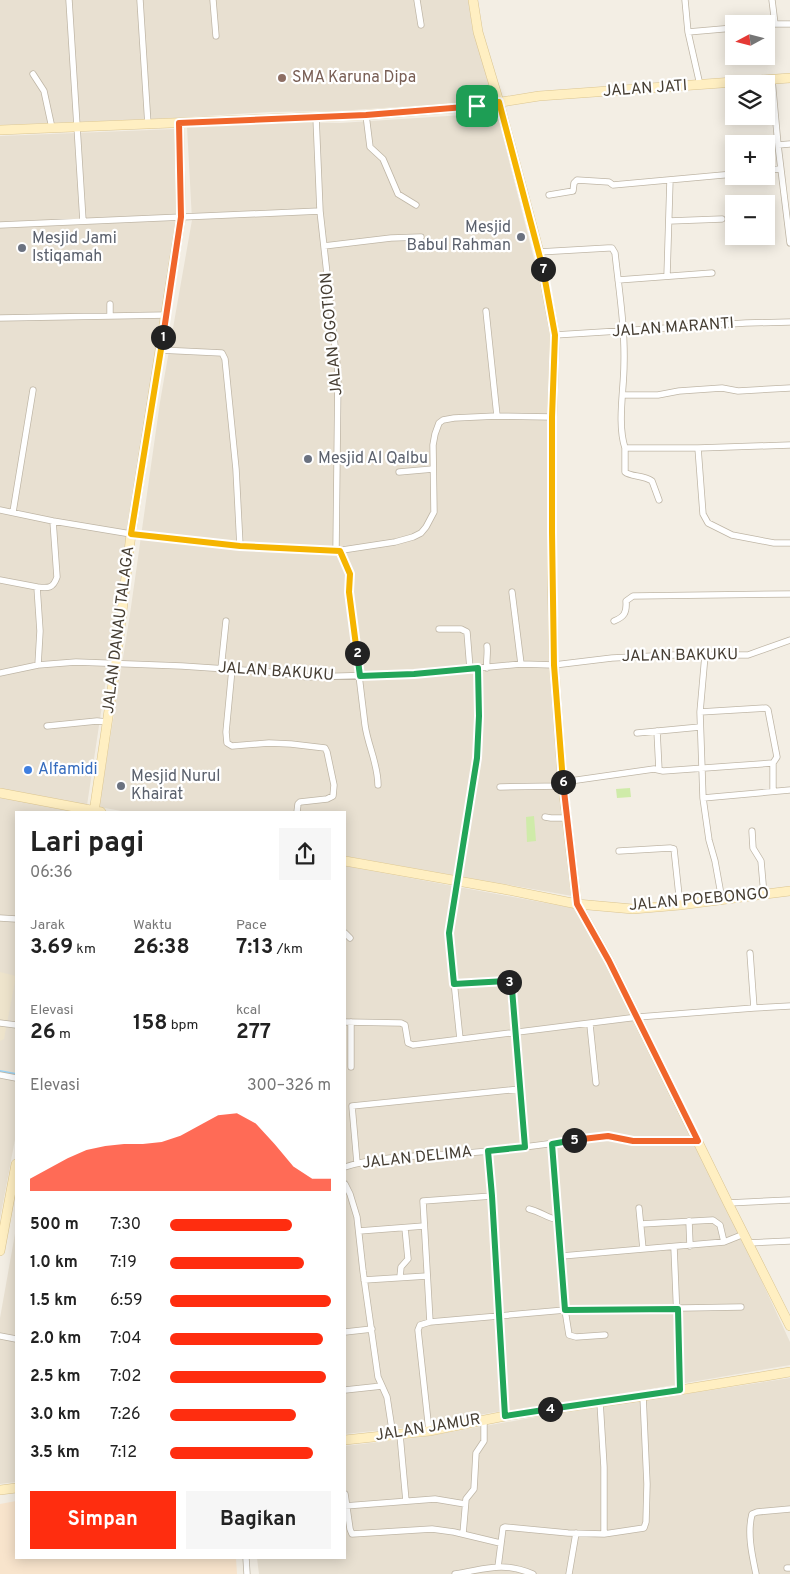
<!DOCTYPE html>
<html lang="id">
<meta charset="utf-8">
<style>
body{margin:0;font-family:Overpass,sans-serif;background:#f6f6f6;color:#222;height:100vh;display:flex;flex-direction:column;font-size:19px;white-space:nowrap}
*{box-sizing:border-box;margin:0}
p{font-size:16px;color:#767676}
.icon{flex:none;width:28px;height:28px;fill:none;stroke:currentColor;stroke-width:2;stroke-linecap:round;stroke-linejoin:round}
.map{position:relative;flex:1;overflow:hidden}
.panel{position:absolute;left:15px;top:811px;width:331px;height:748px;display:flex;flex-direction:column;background:#fff;border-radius:0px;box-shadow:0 2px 12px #0003}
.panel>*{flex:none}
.needle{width:32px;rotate:263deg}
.controls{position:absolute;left:725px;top:15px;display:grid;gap:10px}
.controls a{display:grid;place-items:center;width:50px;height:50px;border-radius:0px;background:#fff;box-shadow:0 2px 12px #0003;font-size:25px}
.pin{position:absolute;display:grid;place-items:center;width:42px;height:42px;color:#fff;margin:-21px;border-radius:10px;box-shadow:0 2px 8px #0006}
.km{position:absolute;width:25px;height:25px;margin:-12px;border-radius:50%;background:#222;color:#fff;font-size:14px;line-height:25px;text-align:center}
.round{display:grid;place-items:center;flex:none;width:52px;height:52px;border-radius:0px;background:#f6f6f6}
.headline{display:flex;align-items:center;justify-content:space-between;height:85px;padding:0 15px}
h1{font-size:28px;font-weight:700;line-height:38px}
.figures{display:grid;grid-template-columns:repeat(3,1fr);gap:8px;height:85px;padding:5px 15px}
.figures div{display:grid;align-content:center}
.figures b{font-size:21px;font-weight:700}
.figures small{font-size:14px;font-weight:400}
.figures p{font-size:14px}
.chart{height:140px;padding:10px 15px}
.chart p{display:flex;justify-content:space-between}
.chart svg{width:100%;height:90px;margin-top:5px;fill:#ff2d0f;opacity:.7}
.button{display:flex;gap:10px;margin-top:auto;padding:10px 15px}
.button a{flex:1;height:58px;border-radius:0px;background:#ff2d0f;color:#fff;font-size:20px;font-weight:700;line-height:58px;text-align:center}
.button a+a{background:#f6f6f6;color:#222}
ul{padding:0 15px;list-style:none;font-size:16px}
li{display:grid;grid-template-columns:80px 60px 1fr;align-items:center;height:38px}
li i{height:12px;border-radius:6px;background:#ff2d0f}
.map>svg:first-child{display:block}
</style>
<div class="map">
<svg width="790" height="1574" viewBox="0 0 790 1574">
<rect width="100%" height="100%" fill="#f3eee4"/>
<path fill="#e8e0d1" d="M0,0H469L472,26L494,99L472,102L338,111L269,112L176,118L0,125Z
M496,109L535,263L551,335L552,653L572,896L345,856V812H127L99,807L130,614L160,402L192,220L187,127L293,122L340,123L463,115Z
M175,129L177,227L147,407L86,812H16V1134L0,1219V136Z
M345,866L578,909L704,1156L790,1342V1365L569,1403L496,1412L411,1427L345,1434Z
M16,1228V1482L0,1484V1318Z
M790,1378V1574H259L257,1558H345V1446L422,1437L536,1417Z"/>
<path fill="#f8e4cc" d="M16,1501V1558H236L237,1574H0V1504Z"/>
<path fill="#eee4cc" d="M0,972L16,976L4,1039L0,1041Z"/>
<path fill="#cfeba9" d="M630,788L631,797L617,798L616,789Z
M534,816L536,841L527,842L526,817Z"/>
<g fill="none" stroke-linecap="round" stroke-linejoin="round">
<path stroke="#9ad3f6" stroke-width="2" d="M0,1071L16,1074"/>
<g stroke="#bfb6a6" stroke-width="7">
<path id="street" d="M69,0L83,221
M140,0L148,125
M213,0L216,36
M417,0L421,25
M685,0L688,32L700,85
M775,24H790
M766,25L775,24L772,0
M688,32L734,28
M33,74L44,91L52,128
M772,79L778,145L790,243
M366,115L370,147L383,159L398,194L416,205
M316,117L320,211L338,373L336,551
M778,145L790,144
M766,170L781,169
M549,195L573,191L574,183L577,180L609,182L613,185L734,174
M669,221L722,219
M0,225L320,211
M324,246L391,238L421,237
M539,252L608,248H612L615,253C619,290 625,327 624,364C624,390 617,423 625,448H698L790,445
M667,276L670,180
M618,280L712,273
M110,304V315
M486,311L497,416
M0,318L167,315
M555,335L746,323L790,322
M160,350L222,353L225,359L236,469L240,546
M623,395H658L679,391L722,388L738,391L790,388
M625,448V472C631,477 643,475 652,481L659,500
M698,448L703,514L708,523L732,535L774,543H790
M399,472L433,469
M0,510L53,521L131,534L240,546L336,551L395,542L413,537L421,533L426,527L434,512L433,445L435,434L439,423L443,420L454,418L497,416L552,417
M13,512L33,390
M341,551L350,574L349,593L365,725C368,746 378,764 378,785
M0,580L37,587L40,631L38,665
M37,587C48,588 53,589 57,577L53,521
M512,592L521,664
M614,621C624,617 627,613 626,601L633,596L790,594
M439,629H461L467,632L470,669
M705,655L700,712L703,798L709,840L715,861L722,900
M487,668C486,660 488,654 487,646
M221,669L226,621
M232,669L226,732L227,743L232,746L269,743L291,744L325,748L327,752L334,785L333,796L327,799L300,802L298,804L297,812
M0,673L38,665L76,662L182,666L269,672L307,677L414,674L521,664L554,665L612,658L674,655H748L790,640
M700,712L766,708L768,710L777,757L773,763V791
M47,726L97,721L108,722
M657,731L659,770
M637,733L700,727
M563,782L654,769L663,771L773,763
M500,787L563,786
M703,798L790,790
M545,817L551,818H567
M752,831L753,848L761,861L764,895
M619,851L670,848L674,849L680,905
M0,918L16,919
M345,933L350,938
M750,953L754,1008
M454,984L506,981L510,984L520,1089
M345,1022L401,1023L405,1025L408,1043L413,1045L638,1017L754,1008L790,1006
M351,1022V1067
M0,1023L16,1025
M590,1025L596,1083
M460,1039L449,933L477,758L479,716L477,668
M0,1075L16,1078
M552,1144L565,1310L569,1335L576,1337L605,1335
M488,1151L492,1196L505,1416
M357,1163L352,1106L520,1089L525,1147
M345,1167C382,1155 428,1156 467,1153C513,1149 558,1143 604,1136H613L633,1141H697
M345,1184L350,1194L357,1217L363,1271L378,1377L387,1397L393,1436
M728,1203L790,1200
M639,1208L643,1249
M529,1209C542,1212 546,1218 559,1220
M689,1221L690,1246
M641,1224L713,1220L720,1225L724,1242
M359,1231L424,1226
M748,1243L790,1241
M674,1247L680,1390
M562,1256L724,1242L744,1234
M400,1277L401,1267L408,1259L405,1228
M364,1280L427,1276
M430,1322L565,1310L741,1307
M345,1332L372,1329
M0,1336L16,1339
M345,1390L382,1386
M600,1402L604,1467V1534L644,1528L646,1522L647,1484L643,1396
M429,1431L418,1330L420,1325L430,1322L423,1201L492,1196
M400,1435L406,1501
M345,1494L350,1529L352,1534L432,1529L454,1532L500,1543
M345,1506L435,1499L465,1504
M463,1534L466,1499L474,1489L476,1453L484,1441V1420
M246,1558L247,1574
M498,1567L503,1528L505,1527L568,1533L604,1534
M787,1568H790
M455,1574C487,1569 501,1561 533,1574
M569,1574L576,1533
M756,1574C752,1555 747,1533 752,1514L757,1512L790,1509"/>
</g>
<g stroke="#dbc591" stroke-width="10">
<path id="secondary" d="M473,0L478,32L499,102L539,252L555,335L552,417V566L554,665L563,786L577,904L609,961L728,1203L790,1326
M0,130L366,115L477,106L539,96L790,78
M0,793L101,812
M94,812L116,663L131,534L181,217L179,123
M345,861L503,889L577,904L633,909L680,905L790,891
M0,1251L16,1164
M345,1440L429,1431L505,1416L643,1396L790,1372
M0,1490L16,1488"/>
</g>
<use href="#street" stroke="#fff" stroke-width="5.5"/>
<use href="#secondary" stroke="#ffefc2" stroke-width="9"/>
</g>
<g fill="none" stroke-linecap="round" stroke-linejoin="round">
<g stroke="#fff" stroke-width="10">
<path id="split-1" d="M163,337L181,217L179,123L366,115L477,106"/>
</g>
<g stroke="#fff" stroke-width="10">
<path id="split-2" d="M163,337L131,534L240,546L340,551L350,574L349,592L357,653"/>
</g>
<g stroke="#fff" stroke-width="10">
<path id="split-3" d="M357,653L360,676L414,674L478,668L479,716L477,758L449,933L454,984L506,981L509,982"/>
</g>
<g stroke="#fff" stroke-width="10">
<path id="split-4" d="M509,982L512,989L525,1147L488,1151L492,1196L505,1416L550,1409"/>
</g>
<g stroke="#fff" stroke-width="10">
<path id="split-5" d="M550,1409L680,1390L678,1309L565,1310L552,1144L574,1140"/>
</g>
<g stroke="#fff" stroke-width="10">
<path id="split-6" d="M563,782L577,904L609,961L698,1141H633L608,1136L574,1140"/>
</g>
<g stroke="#fff" stroke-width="10">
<path id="split-7" d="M543,269L555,335L552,417V532L554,665L563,782"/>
</g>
<g stroke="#fff" stroke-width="10">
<path id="split-8" d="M477,106L499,102L543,269"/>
</g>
<use href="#split-1" stroke="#f0652b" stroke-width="6"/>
<use href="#split-2" stroke="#f5b400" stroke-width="6"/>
<use href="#split-3" stroke="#22a559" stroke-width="6"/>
<use href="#split-4" stroke="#22a559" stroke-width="6"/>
<use href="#split-5" stroke="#22a559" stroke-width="6"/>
<use href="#split-6" stroke="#f0652b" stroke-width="6"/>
<use href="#split-7" stroke="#f5b400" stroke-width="6"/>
<use href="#split-8" stroke="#f5b400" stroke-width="6"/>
</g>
<circle fill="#8d6e63" stroke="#fff" stroke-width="2" cx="282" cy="78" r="5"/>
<g fill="#6b7280" stroke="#fff" stroke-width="2">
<circle cx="521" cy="237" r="5"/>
<circle cx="22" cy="248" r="5"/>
<circle cx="308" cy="459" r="5"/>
<circle cx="121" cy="786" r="5"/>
</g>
<circle fill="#3f7fe0" stroke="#fff" stroke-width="2" cx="28" cy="770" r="5"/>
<g text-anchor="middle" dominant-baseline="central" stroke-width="4.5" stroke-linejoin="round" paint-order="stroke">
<g font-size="16" fill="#785e54" stroke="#fff" text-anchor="start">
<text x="292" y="78">SMA Karuna Dipa</text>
</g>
<g font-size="16" fill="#463e33" stroke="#fff">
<text transform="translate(645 89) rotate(-4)">JALAN JATI</text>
<text transform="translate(673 328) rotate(-4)">JALAN MARANTI</text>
<text transform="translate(332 334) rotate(-95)">JALAN OGOTION</text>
<text transform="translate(119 630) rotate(-83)">JALAN DANAU TALAGA</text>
<text transform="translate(680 656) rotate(-1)">JALAN BAKUKU</text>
<text transform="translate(276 672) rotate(4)">JALAN BAKUKU</text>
<text transform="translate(699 900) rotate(-5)">JALAN POEBONGO</text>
<text transform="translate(417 1158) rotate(-6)">JALAN DELIMA</text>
<text transform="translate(428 1428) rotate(-9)">JALAN JAMUR</text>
</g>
<g font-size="16" fill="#5b616d" stroke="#fff" text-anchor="start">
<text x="511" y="228" text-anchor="end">Mesjid<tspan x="511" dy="18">Babul Rahman</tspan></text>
<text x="32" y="239">Mesjid Jami<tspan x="32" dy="18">Istiqamah</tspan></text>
<text x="318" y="459">Mesjid Al Qalbu</text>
<text x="131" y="777">Mesjid Nurul<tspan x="131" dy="18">Khairat</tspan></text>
</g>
<g font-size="16" fill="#366cbe" stroke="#fff" text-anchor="start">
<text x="38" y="770">Alfamidi</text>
</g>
</g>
</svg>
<div class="controls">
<a><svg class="needle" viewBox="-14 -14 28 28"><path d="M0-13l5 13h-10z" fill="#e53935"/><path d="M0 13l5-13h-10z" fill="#767676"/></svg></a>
<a><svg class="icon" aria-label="layers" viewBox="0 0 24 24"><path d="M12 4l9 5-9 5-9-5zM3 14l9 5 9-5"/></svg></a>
<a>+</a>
<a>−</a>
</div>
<div class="pin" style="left:477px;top:106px;background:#1e9e55"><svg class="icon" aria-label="arrive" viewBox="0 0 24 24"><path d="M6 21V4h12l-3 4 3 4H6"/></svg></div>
<b class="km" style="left:163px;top:337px">1</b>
<b class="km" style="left:357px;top:653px">2</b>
<b class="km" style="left:509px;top:982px">3</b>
<b class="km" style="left:550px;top:1409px">4</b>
<b class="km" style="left:574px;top:1140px">5</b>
<b class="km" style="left:563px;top:782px">6</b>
<b class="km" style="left:543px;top:269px">7</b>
<section class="panel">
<div class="headline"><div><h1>Lari pagi</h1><p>06:36</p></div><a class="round"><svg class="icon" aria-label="share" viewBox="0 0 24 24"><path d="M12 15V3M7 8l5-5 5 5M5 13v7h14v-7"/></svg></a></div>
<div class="figures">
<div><p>Jarak</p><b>3.69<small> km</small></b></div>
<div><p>Waktu</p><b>26:38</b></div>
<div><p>Pace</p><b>7:13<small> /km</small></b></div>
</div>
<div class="figures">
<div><p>Elevasi</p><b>26<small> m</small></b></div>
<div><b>158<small> bpm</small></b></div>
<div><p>kcal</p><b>277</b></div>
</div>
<div class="chart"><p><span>Elevasi</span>300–326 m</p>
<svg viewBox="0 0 160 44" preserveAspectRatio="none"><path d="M0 44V38L10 33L20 28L30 24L40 22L50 21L60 21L70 20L80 17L90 12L100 7L110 6L120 11L130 21L140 32L150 38L160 38V44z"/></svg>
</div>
<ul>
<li><b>500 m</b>7:30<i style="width:76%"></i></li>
<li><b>1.0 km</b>7:19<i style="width:83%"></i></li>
<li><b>1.5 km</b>6:59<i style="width:100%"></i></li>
<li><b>2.0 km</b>7:04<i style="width:95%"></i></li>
<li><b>2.5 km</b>7:02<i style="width:97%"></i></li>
<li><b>3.0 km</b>7:26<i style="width:78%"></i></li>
<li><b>3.5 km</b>7:12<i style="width:89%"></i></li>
</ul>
<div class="button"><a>Simpan</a><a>Bagikan</a></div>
</section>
</div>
